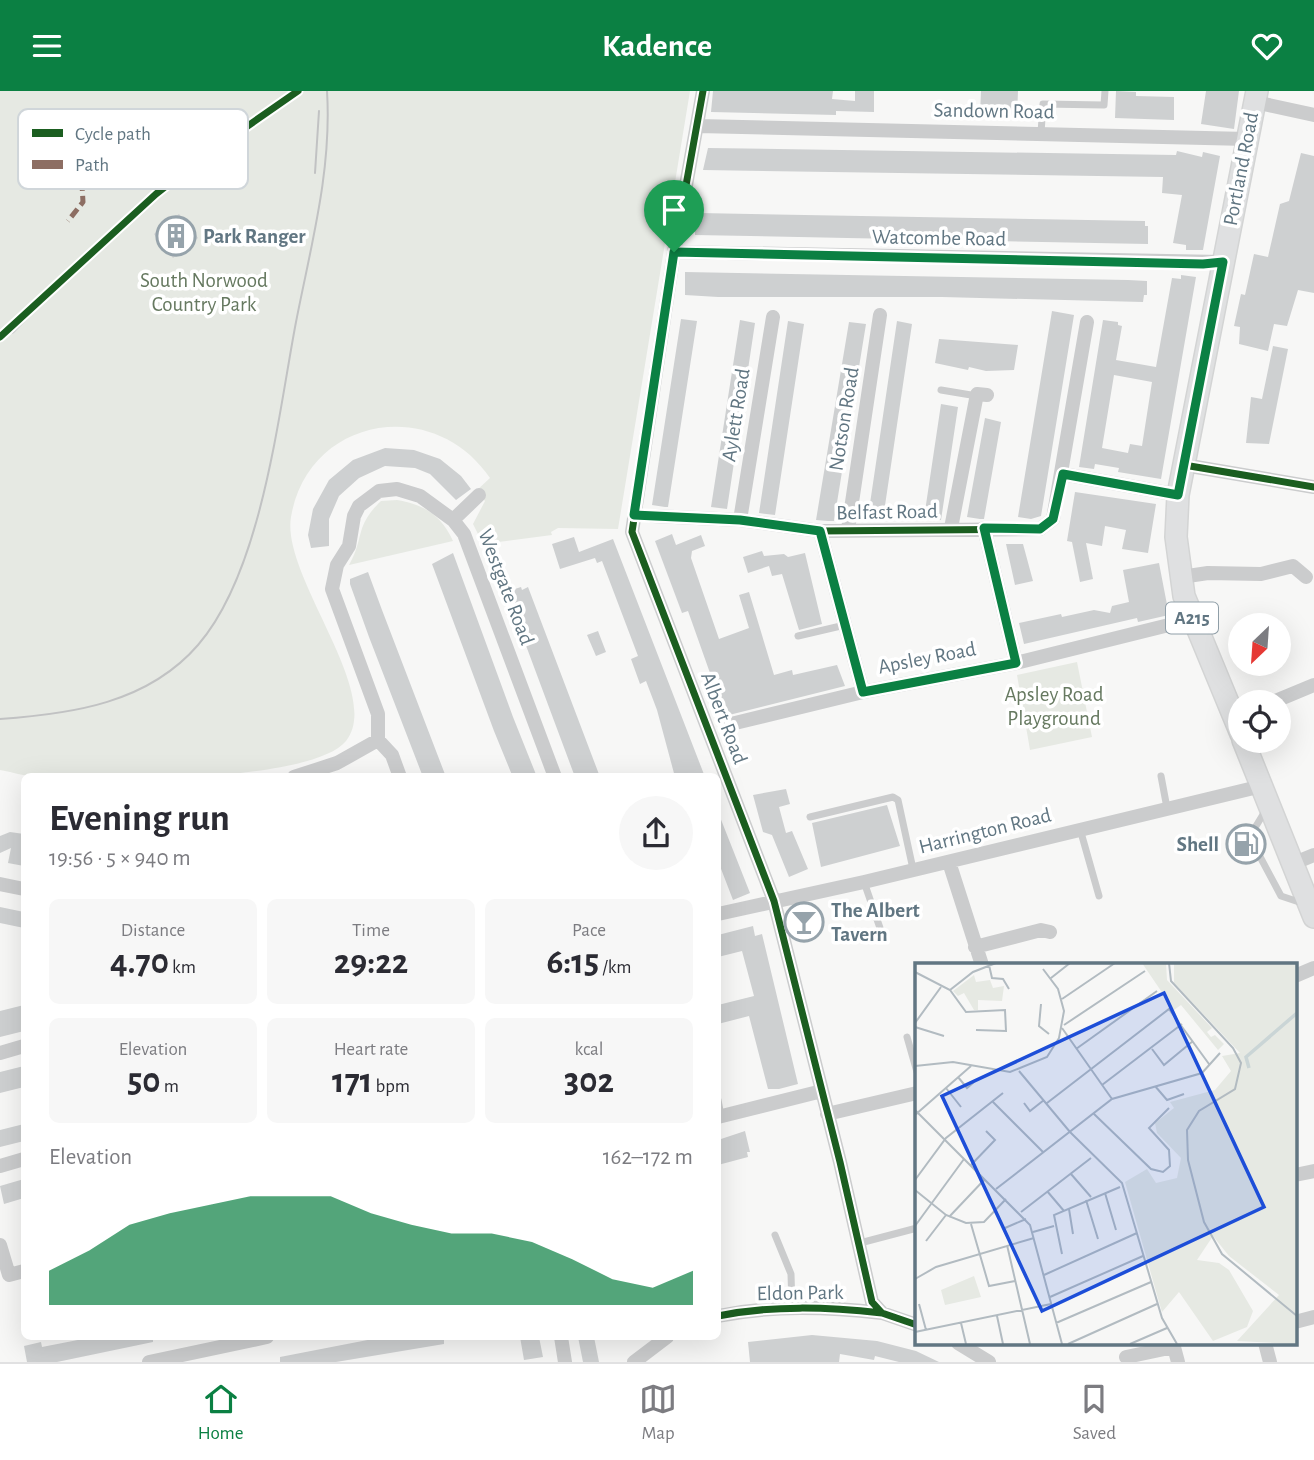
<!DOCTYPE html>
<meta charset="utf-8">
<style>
body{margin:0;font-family:"Alegreya Sans",sans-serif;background:#f7f7f7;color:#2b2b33;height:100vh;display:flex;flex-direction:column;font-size:26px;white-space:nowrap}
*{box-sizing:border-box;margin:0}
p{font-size:23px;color:#7c7c81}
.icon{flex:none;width:38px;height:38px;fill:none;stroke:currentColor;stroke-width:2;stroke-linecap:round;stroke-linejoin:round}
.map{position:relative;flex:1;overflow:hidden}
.panel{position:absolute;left:21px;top:682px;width:700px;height:567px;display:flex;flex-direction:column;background:#fff;border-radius:10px;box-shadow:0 7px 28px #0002}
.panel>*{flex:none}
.needle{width:46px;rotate:205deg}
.buttons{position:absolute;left:1228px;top:522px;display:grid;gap:14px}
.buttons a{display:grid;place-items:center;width:63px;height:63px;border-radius:50%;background:#fff;box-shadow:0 7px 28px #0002;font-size:35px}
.pin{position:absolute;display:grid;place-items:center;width:60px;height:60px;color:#fff;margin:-72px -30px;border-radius:50% 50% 50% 0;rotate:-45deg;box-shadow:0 0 7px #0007}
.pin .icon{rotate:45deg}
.round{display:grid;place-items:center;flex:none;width:74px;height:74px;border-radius:37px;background:#f7f7f7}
.summary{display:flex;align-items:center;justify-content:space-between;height:119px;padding:0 28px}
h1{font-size:38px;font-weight:700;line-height:52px}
.metrics{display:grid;grid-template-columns:repeat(3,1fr);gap:10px;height:119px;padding:7px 28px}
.metrics div{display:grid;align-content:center;border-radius:10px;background:#f7f7f7;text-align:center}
.metrics b{font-size:35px;font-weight:700}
.metrics small{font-size:19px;font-weight:400}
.metrics p{font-size:19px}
.chart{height:196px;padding:14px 28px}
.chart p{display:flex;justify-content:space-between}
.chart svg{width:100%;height:126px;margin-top:7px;fill:#0b8043;opacity:.7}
header{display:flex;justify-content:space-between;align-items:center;height:91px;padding:0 28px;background:#0b8043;color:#fff;font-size:32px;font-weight:700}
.tab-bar{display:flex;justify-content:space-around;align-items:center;height:98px;border-top:2px solid #e1e1e2;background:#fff;font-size:19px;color:#7c7c81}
.tab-bar a{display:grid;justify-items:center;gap:4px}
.tab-bar .selected{color:#0b8043}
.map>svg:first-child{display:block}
</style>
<header><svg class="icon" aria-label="menu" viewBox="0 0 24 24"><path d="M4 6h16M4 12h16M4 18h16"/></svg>Kadence<svg class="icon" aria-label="heart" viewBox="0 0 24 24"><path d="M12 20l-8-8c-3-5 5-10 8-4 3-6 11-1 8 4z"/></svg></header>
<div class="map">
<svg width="1314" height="1271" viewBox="0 0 1314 1271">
<rect width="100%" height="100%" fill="#f7f7f6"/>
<path fill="#e6e9e3" d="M0,0H690L618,438L558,437L551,441L552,444L483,453L473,433L485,410L476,400L490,387C434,304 308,325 291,426C281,485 384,602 346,650C312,692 92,691 36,686C24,685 12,681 0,679Z
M397,409C425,414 441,424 453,450L349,474C365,446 354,436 381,410Z
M1077,571L1092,646L1030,659L1017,584Z"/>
<path fill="#ced0d1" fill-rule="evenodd" d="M713,0H833L832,8L855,10V0H874V21L836,20V24L711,21Z
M981,0H1018L1017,25L980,24Z
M1116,0L1136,1V5L1174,6V29L1115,27Z
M1206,0H1239L1234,38L1201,33Z
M708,57L1176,64L1177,60L1202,66L1203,61L1220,65L1203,159H1186V154L1173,152L1182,104L1162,102L1163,86L703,79Z
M1301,62L1314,65V202L1298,199L1287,235L1274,233L1268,260L1239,253L1240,236L1234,235L1241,203L1245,204L1254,163L1268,166L1280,113L1289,110Z
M699,122L1145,130V135H1148V153L695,144V128H699Z
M179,123L198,147L173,167L154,143Z
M685,181L1128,189L1147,190V204H1144L1143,211L942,206H718L685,204Z
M1181,184L1196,186L1161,388L1118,381L1119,377L1095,373L1094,378L1079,376L1103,229L1118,231V234L1122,235L1116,269L1156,276L1172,187L1181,188ZM1114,284L1152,291L1142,355L1130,353L1128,362L1102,357Z
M1052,220L1074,224L1041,425L1031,428L1018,426Z
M681,228L697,230L668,416H665L652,414Z
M740,229L755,232L727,418L711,416Z
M788,230L804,233L775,424L759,422Z
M897,230L912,233L883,428L868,426Z
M849,231L866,233L834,430H828L816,429Z
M939,248L1018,254L1014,279L986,280L969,276L968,279L935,272Z
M1273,255L1288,258L1269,353L1246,352L1251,306L1262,308Z
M941,313L958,316L941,429L924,427Z
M985,327L1001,331L984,428H980L967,426Z
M385,357L414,359L440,368L461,385L471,398L456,409L430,383L415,377L385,375L359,387L339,405L329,428V455L311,457L308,444L313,418L329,389L353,369Z
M1075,401L1156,413L1148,462L1122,458L1126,439L1105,435L1102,455L1086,452L1093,488L1080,491L1072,451L1067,450Z
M672,443L676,454L701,444L705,455L692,460L691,467L719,548L749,537L739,504L749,501L774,584L792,579L793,584L837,574L845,595L729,624L722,629L712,600L716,599L688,520L682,522L655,450Z
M574,446L579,461L613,448L705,686H675L657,619L646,590L640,593L631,568L638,565L602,470L597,472L595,467L560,478L552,453Z
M1006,453H1023L1033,490L1015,494Z
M762,460L764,465L784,463L788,466L805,462L822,533L799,539L782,483L772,485L769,475L748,482L743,466Z
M453,462L513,626L537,686H520L518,682L512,684L494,640L432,473Z
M1159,472L1169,524L1138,531L1137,527L1024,553L1019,532L1061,523L1062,526L1094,519L1110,522L1112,515L1129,511L1123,479Z
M368,481L382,519L446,686H423L369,546L350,493V488Z
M521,496L522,499L528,496L600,686H575L506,501Z
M598,540L606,561L596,565L587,544Z
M786,698L790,713L779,716L786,742L792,740L808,778L789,786L772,744L763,741L753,704Z
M887,714L900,755L821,776L812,732Z
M718,721L750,802L733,809L718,770Z
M10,741L24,743V775L8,772L11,757L0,762V745Z
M0,816L24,821V837L0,832Z
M753,835L755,845L762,843L798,993L779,998H768L749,925L718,933V914L754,905L742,860L718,866V844Z
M24,914V940L0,946V920Z
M24,975V996L0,1002V981Z
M24,1033V1050L0,1056V1039Z
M745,1040L750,1061H747L748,1066L718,1074V1049Z
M24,1088V1107L4,1113L0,1095Z
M812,1244L877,1250L916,1260L939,1271H899L875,1265L874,1269L840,1263L839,1271H750L748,1251Z
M93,1246H153V1251L57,1271H27L24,1255L41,1251L42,1256Z
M383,1246H444V1253L336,1271H280V1266Z
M520,1246H539L543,1266L524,1269Z
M578,1246H594L599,1271H583Z"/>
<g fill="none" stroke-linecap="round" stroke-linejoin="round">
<g stroke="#d3d4d4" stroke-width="24">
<path id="primary" d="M1241,643L1184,505L1176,446L1178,404L1257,0
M1243,649L1314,826"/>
</g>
<path stroke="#cbcccd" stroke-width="7" d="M1041,42L1043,13L1104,14L1105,0
M12,239C70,178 134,118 202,67C233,44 266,22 298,0
M941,299L977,305
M798,545L845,534
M1161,685L1167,717
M1267,717L1253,740L1257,760L1281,805L1305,813
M810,726L893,706L898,709L913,778
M1080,738L1099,805
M864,791L880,837
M907,946L917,981
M718,1009L721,1025
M775,1144L791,1183L792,1216
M860,1152L917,1137"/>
<path stroke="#cbcccd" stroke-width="14" d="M703,0L674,161L632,441L774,810L840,1071L872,1211L882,1222L917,1234
M1255,11L1314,24
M698,35L1247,48
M674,161L1222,171
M1184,374L1314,396
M1063,383L1178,404
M653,425L740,429L820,440L1040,438L1053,428L1087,231
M453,429L479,404
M740,429L773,226
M951,437L977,303L987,304
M984,437L1016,572
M848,438L880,224
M820,440L863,601
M1181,486L1208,482L1261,483L1293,475L1306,486
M1273,611L1314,594
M731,633L863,601L1016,572L1193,528
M378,649L392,664L400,686
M294,686L337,672L378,649V623L332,498L337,474L349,455L354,425L359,415L379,400L397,398L420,405L453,429L464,443L555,686
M949,771L982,874
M1292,773L1314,764
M0,793L24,798
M718,823L864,791L1262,695
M975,856L1041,839L1050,841
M1295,885L1314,877
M0,962L24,955
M827,1023L917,1002
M718,1026L822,1000
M0,1075L24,1068
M1295,1084L1314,1080
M0,1154L9,1184L24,1180
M718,1225C773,1214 827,1216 882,1222
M1295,1231L1314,1226
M561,1246L565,1271
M958,1252L989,1271
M1265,1252L1270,1271
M1126,1266L1174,1256L1178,1271
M149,1271L267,1246
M634,1271L667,1246"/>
<use href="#primary" stroke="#dfe0e1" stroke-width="21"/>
<path stroke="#c1c2c3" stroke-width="2" d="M315,82L319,20
M0,628C72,623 148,612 198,554C262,480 278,325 296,231C311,154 332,79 327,0"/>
<path stroke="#8d6e63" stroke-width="5" stroke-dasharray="10 5" stroke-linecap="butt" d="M68,63L82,94L83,111L68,130"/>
<g stroke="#fff" stroke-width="11">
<path id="cycleway" d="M703,0L674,161L632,441L774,810L840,1071L872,1211L882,1222L917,1234
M0,246L156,103L203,66L298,0
M634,424L740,429L820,440L1040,438L1053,428L1063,383L1178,404L1184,374L1314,396
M718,1225C773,1214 827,1216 882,1222"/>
</g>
<use href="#cycleway" stroke="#1b5e20" stroke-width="7"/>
</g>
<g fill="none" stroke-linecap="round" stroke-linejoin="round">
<g stroke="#fff" stroke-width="14">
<path id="route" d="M674,161L1203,173L1223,171L1178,404L1063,383L1053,428L1040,438L984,437L1016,572L863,601L820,440L740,429L634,424Z"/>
</g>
<use href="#route" stroke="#0b8043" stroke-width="9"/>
</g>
<defs>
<g id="building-ring" transform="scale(2.0125)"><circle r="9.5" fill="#fff" stroke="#96a3ab" stroke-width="1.5"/><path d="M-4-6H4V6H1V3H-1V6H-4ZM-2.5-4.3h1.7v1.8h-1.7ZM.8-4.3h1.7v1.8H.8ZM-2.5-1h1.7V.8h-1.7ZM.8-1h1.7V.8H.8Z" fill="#96a3ab"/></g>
<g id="fuel-ring" transform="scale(2.0125)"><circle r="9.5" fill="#fff" stroke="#96a3ab" stroke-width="1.5"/><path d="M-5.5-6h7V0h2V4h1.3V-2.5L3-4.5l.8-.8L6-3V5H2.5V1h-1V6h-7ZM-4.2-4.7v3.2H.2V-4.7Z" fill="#96a3ab"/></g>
<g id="bar-ring" transform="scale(2.0125)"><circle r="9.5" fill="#fff" stroke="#96a3ab" stroke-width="1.5"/><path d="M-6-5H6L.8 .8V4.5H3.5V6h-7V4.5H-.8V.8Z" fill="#96a3ab"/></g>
</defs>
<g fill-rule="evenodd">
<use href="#building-ring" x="176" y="145"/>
<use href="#fuel-ring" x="1246" y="753"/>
<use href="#bar-ring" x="804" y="831"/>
</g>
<g text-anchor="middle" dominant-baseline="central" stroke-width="7" stroke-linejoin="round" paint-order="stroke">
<rect fill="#fff" stroke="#909fa8" stroke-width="2" x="1166" y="511.5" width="52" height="31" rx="5"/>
<g font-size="19" font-weight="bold" fill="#617682">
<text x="1192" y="527">A215</text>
</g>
<g font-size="21" fill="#617682" stroke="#fff">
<text transform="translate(994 20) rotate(1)">Sandown Road</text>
<text transform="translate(1241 78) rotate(-79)">Portland Road</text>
<text transform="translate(939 147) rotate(1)">Watcombe Road</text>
<text transform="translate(736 324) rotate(-81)">Aylett Road</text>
<text transform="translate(844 328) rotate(-81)">Notson Road</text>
<text transform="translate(887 421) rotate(-1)">Belfast Road</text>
<text transform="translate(506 496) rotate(69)">Westgate Road</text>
<text transform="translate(927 567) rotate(-11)">Apsley Road</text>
<text transform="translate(724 627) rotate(69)">Albert Road</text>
<text transform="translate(985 740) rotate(-14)">Harrington Road</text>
<text transform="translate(800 1202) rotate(-1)">Eldon Park</text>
</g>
<g font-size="21" font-weight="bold" fill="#617682" stroke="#fff" text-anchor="start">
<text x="203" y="145">Park Ranger</text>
<text x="1219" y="753" text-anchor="end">Shell</text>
<text x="831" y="819">The Albert<tspan x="831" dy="24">Tavern</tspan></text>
</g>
<g font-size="21" fill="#667960" stroke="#fff">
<text x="204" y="189">South Norwood<tspan x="204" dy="24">Country Park</tspan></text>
<text x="1054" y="603">Apsley Road<tspan x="1054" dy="24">Playground</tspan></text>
</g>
</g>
<g transform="translate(915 872)">
<rect width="382" height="382" fill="#f7f7f6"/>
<path d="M227,0H251L252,17L297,65L292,69L296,74L300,72L309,81L303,87L266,42L259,47ZM259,0H381V381L322,378L364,332L314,293L298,273L282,297L304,300L314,307L338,348L332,364L298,378L264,329L247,349L244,339L210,219L232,206L241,220L262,215L266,195L242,170L240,160L259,145L255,139L300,127L316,108L307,93L325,90L259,20ZM59,12L61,19L75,17L78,25L89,23L87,38L63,37V47H59L49,30L43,33L38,28ZM59,313L66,334L30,342L26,327Z" fill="#e6e9e3"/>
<path fill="none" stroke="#cad5d6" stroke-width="3.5" d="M334,105L331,94L382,50"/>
<path fill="none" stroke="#b2bbc1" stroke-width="2" d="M254,0L256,18L318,85L326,100L320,126L284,148L272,167L273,197L289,259L307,291L382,353M74,2L77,15L88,16L94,26M0,9L35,27L51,49L90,47L91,68L61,67M136,15L155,0M35,27L58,9L81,0M147,36L200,0M126,41L124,63L134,71M0,60L26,24M149,62L230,8M0,64L29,73M147,65L197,136M161,86L242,28M237,86L249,102L278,78M0,103L38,99L95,109L132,94L144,75L149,48L143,26L128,6M104,108L155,169L207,220L247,355L262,381M43,114L52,125L59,119M187,122L267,61M240,123L252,137L269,131M31,125L46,144M77,138L128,189M109,140L115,148L129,137M132,140L254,46L294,101M0,147L115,262L147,381M178,150L236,206L248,209L255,203L254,187L234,165L254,145M0,152L56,103M56,202L80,177L71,168M156,211L176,234M0,217L31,175L88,130M81,226L197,136L287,110L305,90M0,227L31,252L51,260L69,259L91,236M132,228L149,248M190,230L201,267M171,237L183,276M154,246L158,271M106,249L176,195M34,254L70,216M56,261L74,323L100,318M0,263L49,196M90,265L111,256M118,269L139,263M11,278L31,252M92,282L115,381M147,291L139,252L205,224M129,312L222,270M0,316L21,304L119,275M135,334L228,293M4,341L11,367M82,353L88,381M46,360L51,381M141,360L236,319M0,369L136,341M153,381L242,341M215,381L252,365"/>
<path fill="#1d4ed8" fill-opacity="0.15" stroke="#1d4ed8" stroke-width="3.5" d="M249,30L349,244L127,348L27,133Z"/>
<rect width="382" height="382" fill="none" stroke="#617682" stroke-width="3.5"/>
</g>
<rect x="18" y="18" width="230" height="80" rx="10" fill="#fff" stroke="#d0d6da" stroke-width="2"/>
<rect x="32" y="38" width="31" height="8" fill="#1b5e20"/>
<rect x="32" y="69" width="31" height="9" fill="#8d6e63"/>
<g font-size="19" fill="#617682">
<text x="75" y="49">Cycle path</text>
<text x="75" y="80">Path</text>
</g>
</svg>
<div class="buttons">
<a><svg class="needle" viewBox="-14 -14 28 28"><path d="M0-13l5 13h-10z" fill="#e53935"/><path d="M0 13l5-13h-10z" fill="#7c7c81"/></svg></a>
<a><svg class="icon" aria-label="locate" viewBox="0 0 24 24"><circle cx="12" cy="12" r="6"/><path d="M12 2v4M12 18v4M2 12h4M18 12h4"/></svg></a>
</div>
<div class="pin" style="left:674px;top:161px;background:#1e9e55"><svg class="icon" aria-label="arrive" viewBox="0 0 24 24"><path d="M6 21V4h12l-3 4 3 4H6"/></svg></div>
<section class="panel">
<div class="summary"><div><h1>Evening run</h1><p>19:56 · 5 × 940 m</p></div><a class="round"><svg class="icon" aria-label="share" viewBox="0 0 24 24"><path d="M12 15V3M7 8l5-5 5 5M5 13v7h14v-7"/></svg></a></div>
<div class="metrics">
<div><p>Distance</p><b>4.70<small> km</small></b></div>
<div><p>Time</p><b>29:22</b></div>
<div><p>Pace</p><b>6:15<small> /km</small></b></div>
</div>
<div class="metrics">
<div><p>Elevation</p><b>50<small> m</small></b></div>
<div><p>Heart rate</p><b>171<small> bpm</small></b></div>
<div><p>kcal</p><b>302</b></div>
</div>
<div class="chart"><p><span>Elevation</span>162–172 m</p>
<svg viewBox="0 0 160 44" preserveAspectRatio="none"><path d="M0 44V32L10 25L20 16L30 12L40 9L50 6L60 6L70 6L80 12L90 16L100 19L110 19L120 22L130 28L140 35L150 38L160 32V44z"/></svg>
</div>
</section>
</div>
<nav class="tab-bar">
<a class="selected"><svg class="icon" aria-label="home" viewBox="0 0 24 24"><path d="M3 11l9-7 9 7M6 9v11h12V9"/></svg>Home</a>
<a><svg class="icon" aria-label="map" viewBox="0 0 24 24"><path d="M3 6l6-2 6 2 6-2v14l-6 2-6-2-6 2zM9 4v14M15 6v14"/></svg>Map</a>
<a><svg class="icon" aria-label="saved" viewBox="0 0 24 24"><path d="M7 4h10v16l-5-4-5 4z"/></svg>Saved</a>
</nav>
